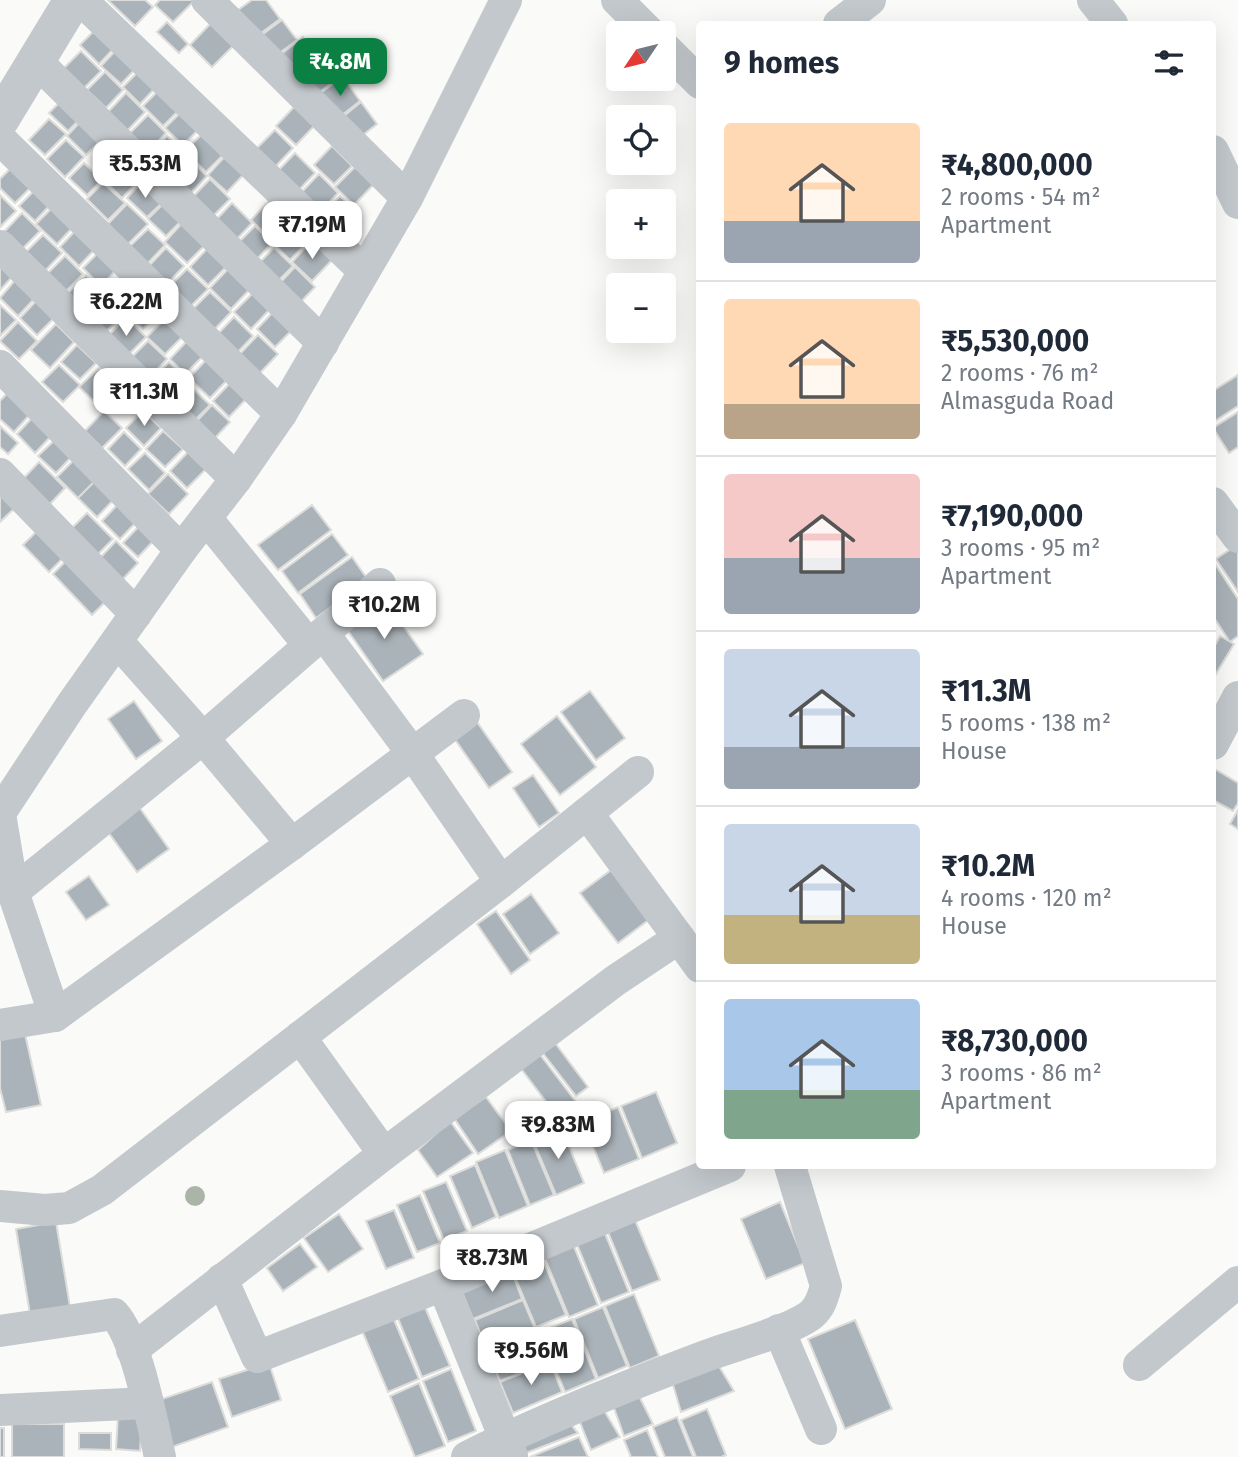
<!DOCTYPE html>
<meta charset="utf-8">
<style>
:root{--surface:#fff;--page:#f6f6f7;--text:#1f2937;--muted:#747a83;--line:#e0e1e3;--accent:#0b8043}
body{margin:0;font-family:"Fira Sans",sans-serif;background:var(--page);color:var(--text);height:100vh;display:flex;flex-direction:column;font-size:26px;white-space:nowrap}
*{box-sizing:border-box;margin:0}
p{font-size:23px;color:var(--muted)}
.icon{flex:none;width:38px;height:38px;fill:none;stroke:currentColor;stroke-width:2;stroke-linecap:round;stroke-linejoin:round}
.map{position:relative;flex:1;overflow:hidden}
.sheet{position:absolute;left:696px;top:21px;width:520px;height:1148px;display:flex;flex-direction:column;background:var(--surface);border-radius:7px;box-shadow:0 7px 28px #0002}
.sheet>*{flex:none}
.needle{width:46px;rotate:235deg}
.buttons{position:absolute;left:606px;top:21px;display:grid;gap:14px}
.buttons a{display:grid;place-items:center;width:70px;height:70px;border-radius:7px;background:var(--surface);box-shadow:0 7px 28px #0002;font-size:35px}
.price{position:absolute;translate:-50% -60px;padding:0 16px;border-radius:14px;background:#fff;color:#222;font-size:23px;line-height:46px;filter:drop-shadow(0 2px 4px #0008)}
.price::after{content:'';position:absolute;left:50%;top:42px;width:21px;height:16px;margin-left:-10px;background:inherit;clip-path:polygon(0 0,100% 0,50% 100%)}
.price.active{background:var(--accent);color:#fff}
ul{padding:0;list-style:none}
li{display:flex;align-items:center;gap:21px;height:175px;padding:0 28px}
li+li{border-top:2px solid var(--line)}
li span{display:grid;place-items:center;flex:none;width:196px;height:140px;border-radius:7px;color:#555}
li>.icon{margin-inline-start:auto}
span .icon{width:84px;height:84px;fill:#fffc;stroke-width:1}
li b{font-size:30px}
h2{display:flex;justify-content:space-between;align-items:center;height:84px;padding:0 28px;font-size:30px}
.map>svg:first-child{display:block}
</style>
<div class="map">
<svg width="1238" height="1457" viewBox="0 0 1238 1457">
<rect width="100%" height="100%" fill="#fafaf8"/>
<g fill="#aab3b9" stroke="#dcdcda" stroke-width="2">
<polygon points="108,0 145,0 153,7 135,26"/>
<polygon points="160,0 191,0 193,2 173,22 155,5"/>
<polygon points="252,0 266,0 280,19 257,36 238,10"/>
<polygon points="214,20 236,43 212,67 190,45"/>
<polygon points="282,20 297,40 274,57 259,37"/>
<polygon points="167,22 188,44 179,53 157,32"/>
<polygon points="98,27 117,45 99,64 80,45"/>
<polygon points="303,37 318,57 295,74 280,55"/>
<polygon points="120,46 139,65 121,84 101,66"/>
<polygon points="81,51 101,71 82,90 62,70"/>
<polygon points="320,57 337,79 316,95 299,74"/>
<polygon points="141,69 158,85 140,104 123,87"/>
<polygon points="105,72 123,90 106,108 87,90"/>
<polygon points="343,77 360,101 337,119 319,94"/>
<polygon points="159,90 179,110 163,126 143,106"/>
<polygon points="126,93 145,112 126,132 107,113"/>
<polygon points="65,97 83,116 68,131 49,113"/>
<polygon points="361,102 377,124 355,141 339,120"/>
<polygon points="295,106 315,125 296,145 276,126"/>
<polygon points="183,110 200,128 183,145 165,128"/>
<polygon points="148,115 166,133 148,152 129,134"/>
<polygon points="49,119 66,134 45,155 29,140"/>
<polygon points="82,120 102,139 86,155 67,136"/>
<polygon points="275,130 293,148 272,170 253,152"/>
<polygon points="203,133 224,154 206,172 185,151"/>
<polygon points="167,136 187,155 169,175 149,155"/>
<polygon points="66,140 84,157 65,177 47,159"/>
<polygon points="332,146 352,166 334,184 314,165"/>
<polygon points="295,153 315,173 295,194 275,174"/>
<polygon points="227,154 246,172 227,192 208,175"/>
<polygon points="188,158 207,176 188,196 169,178"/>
<polygon points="120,159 140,179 122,198 101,177"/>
<polygon points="84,163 102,180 87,195 69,178"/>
<polygon points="12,167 32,186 15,203 0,188 0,179"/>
<polygon points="355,167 373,185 354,205 335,187"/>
<polygon points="319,174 338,193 318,214 299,195"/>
<polygon points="210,179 230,199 212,217 192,198"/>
<polygon points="142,182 163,202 147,217 127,198"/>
<polygon points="103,183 125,203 108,220 87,199"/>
<polygon points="35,190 50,205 35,221 19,206"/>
<polygon points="0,195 16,211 0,227"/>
<polygon points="340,196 360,215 341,235 321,216"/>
<polygon points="269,201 287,218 269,237 251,220"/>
<polygon points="164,203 182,220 166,236 148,219"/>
<polygon points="232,203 252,223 235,241 215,221"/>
<polygon points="127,204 148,224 126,246 106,226"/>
<polygon points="53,207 73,227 57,244 36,224"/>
<polygon points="22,213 40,231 21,250 3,233"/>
<polygon points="291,220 310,239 290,260 271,241"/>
<polygon points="183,222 206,244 187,263 165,242"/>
<polygon points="255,226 272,243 254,262 236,245"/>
<polygon points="77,229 96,248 79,266 60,247"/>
<polygon points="148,229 165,245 146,265 128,248"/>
<polygon points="43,235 62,253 42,274 23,255"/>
<polygon points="312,241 332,260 312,281 292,262"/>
<polygon points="166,248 184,266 165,286 147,268"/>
<polygon points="274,248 293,266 275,284 256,266"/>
<polygon points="102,249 119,267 101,286 83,268"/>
<polygon points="207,249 226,267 208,285 190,267"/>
<polygon points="65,256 83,274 64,293 46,275"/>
<polygon points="0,263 13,276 0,290"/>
<polygon points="295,267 315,287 297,306 277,286"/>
<polygon points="229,268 250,289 231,309 210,288"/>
<polygon points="187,269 208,289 188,309 167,289"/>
<polygon points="86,275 104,292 83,314 65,296"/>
<polygon points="122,275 137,289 119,307 105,293"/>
<polygon points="16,279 35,298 18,316 0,298"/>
<polygon points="140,292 161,312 143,329 123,309"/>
<polygon points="210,292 231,312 211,333 190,312"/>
<polygon points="254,292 271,308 251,329 234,312"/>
<polygon points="38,299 56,316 37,335 20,318"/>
<polygon points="105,299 122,315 104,334 87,317"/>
<polygon points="0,305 16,320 0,336"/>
<polygon points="277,308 296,326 275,347 257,329"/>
<polygon points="234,317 253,336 234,356 215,337"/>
<polygon points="126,318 146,337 125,358 105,339"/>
<polygon points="165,319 183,336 165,354 147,337"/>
<polygon points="18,322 37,341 19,359 0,341"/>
<polygon points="56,324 74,342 50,368 31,350"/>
<polygon points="258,335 278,354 257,376 237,357"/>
<polygon points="188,340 204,355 185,374 170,359"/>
<polygon points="148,341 167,359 148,379 129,360"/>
<polygon points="77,345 96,363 80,379 61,362"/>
<polygon points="208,358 229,378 210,398 189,378"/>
<polygon points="169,362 188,381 168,402 149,383"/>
<polygon points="59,365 80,385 63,402 42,382"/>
<polygon points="99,368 120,389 101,408 79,387"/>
<polygon points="1238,375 1238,406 1213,422 1213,391"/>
<polygon points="233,380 249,396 229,417 213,401"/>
<polygon points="189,385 210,405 193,422 173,402"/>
<polygon points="11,389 33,411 14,432 0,419 0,401"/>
<polygon points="212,405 230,422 211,442 193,425"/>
<polygon points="104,411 122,428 102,448 85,431"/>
<polygon points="143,411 161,428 144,446 126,428"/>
<polygon points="1238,412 1238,447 1229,453 1213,428"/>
<polygon points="35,415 54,433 35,453 17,434"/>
<polygon points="0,426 18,443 8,454 0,447"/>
<polygon points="163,431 183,449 165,467 146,449"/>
<polygon points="124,432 141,449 125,466 108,449"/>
<polygon points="59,436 76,452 56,473 38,456"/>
<polygon points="188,452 206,469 187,488 170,471"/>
<polygon points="145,453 165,473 149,490 128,469"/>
<polygon points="78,456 99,477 78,498 57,477"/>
<polygon points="39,462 65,488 49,505 23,479"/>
<polygon points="168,474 188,494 169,514 148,494"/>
<polygon points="99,477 118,495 97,517 78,498"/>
<polygon points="0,487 18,505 0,522"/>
<polygon points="122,500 140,518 120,539 102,521"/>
<polygon points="312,505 331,530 278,570 258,545"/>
<polygon points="87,513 113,539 97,555 70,530"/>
<polygon points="144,521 159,535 138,557 123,543"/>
<polygon points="39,529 65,556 49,572 23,545"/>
<polygon points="332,534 348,555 298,593 282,571"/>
<polygon points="116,541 138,563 122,580 100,558"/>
<polygon points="1238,544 1238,592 1216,559"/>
<polygon points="71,556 110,597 92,615 53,574"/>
<polygon points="352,557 368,580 316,618 300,594"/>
<polygon points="1213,561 1238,599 1238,636 1230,642 1213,616"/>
<polygon points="385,600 423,654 383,681 346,628"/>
<polygon points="1220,636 1234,644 1214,677 1213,649"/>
<polygon points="590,691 625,738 596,760 561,712"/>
<polygon points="134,701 162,741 136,759 108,719"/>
<polygon points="557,716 596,767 560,795 521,744"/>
<polygon points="477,722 512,772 489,788 454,738"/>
<polygon points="1213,768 1238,783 1238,803 1233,811 1213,800"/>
<polygon points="533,775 559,813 539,827 513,788"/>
<polygon points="134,800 169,849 137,872 101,822"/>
<polygon points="1238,810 1238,829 1230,824"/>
<polygon points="618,865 655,915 618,943 580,893"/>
<polygon points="89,876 109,905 86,920 66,892"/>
<polygon points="531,894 559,933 530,954 503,914"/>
<polygon points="496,911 530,960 511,974 477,924"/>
<polygon points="25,1034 41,1105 6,1112 0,1088 0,1040"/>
<polygon points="552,1039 588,1087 576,1096 539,1048"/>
<polygon points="532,1044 576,1102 557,1116 513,1058"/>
<polygon points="656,1092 677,1143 642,1158 621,1106"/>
<polygon points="486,1097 511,1131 478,1154 454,1118"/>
<polygon points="618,1107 639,1159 604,1173 583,1122"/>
<polygon points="450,1121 473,1153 437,1177 418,1150"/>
<polygon points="561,1127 584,1183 556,1195 532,1138"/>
<polygon points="531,1140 554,1195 530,1205 508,1150"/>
<polygon points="505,1150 528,1206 499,1218 476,1162"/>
<polygon points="475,1165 496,1217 472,1228 450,1176"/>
<polygon points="446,1182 467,1231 444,1240 423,1191"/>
<polygon points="420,1195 440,1243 417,1252 397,1205"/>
<polygon points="780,1202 805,1263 766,1279 741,1219"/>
<polygon points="394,1210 414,1258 386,1269 366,1221"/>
<polygon points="339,1214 363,1249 328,1272 304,1238"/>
<polygon points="635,1220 660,1280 632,1291 608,1232"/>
<polygon points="56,1222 70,1307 30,1314 16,1229"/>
<polygon points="604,1231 629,1292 601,1303 576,1242"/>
<polygon points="300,1244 317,1267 283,1291 267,1268"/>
<polygon points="573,1244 598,1305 569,1317 544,1256"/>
<polygon points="542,1258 566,1315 536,1327 512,1270"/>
<polygon points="511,1270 522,1299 473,1319 461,1290"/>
<polygon points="634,1294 659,1356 630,1368 605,1306"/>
<polygon points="523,1300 536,1331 487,1351 475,1320"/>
<polygon points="424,1305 450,1366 422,1377 397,1316"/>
<polygon points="603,1307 627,1366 598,1378 574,1319"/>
<polygon points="392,1315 419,1379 388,1392 361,1328"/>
<polygon points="572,1319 596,1379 565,1392 540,1332"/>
<polygon points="855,1320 892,1409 845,1429 808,1339"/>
<polygon points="537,1332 549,1361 500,1381 489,1352"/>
<polygon points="550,1362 562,1392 513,1413 500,1382"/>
<polygon points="269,1363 281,1400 232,1417 219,1379"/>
<polygon points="717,1363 734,1391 681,1412 671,1378"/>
<polygon points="451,1369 476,1431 448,1442 423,1381"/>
<polygon points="212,1382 228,1427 169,1448 153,1402"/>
<polygon points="419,1383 445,1446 415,1457 390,1396"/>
<polygon points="638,1394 653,1424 624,1436 613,1405"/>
<polygon points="602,1407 620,1437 591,1450 578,1417"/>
<polygon points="707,1409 726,1455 721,1457 696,1457 681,1420"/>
<polygon points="118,1416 142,1418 140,1451 116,1449"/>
<polygon points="677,1417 693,1457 665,1457 653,1427"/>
<polygon points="568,1421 578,1433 526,1453 521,1439"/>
<rect x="12" y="1424" width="52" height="33"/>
<rect x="0" y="1428" width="4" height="29"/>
<polygon points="647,1430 658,1457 631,1457 624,1440"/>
<polygon points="79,1433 111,1433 111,1450 79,1449"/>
<polygon points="579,1437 588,1457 530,1457"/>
</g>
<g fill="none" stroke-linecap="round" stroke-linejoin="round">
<g stroke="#c3c8cc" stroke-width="32">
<polyline points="81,0 364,271"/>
<polyline points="207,0 407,198"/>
<polyline points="617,0 650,33"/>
<polyline points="1093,0 1112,24"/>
<polyline points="839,24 870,0"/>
<polyline points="663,46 700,83"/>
<polyline points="36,61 323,343"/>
<polyline points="0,139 281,414"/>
<polyline points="1213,151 1238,203"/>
<polyline points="0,246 236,479"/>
<polyline points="0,366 181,550"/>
<polyline points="0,474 136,614"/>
<polyline points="1213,503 1238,537"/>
<polyline points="206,518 309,645"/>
<polyline points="323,633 413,754 501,882"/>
<polyline points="117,641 203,738 292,844"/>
<polyline points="1213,744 1238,697"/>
<polyline points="0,813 72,704 181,550 236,479 281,414 407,198 506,0"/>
<polyline points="587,813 679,938"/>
<polyline points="0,814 13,892 55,1016"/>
<polyline points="13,892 203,738 380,584"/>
<polyline points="0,1025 55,1016 292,844 464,715"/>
<polyline points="300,1037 384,1154"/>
<polyline points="0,1206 45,1210 69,1208 102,1190 501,882 638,772"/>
<polyline points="222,1279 257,1357 443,1285 730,1166"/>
<polyline points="443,1285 512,1456"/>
<polyline points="779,1330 821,1429"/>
<path d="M0 1331 114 1314C137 1339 152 1422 160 1457"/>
<polyline points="132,1350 384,1154 616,980 679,938 700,967"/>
<polyline points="1139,1365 1238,1282"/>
<polyline points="0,1410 148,1403"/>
<path d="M467 1457C543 1419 624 1387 703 1357 729 1347 793 1330 812 1314 821 1306 823 1296 826 1286L790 1166"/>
</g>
<polyline stroke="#c3c8cc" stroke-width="38" points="0,120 73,0"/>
</g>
<circle fill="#aab4a7" cx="195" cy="1196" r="10"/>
</svg>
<div class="buttons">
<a><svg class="needle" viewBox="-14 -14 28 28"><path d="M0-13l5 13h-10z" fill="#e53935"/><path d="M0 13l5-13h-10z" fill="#747a83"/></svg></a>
<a><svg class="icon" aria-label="locate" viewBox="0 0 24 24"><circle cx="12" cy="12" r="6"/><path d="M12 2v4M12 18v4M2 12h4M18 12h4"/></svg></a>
<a>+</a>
<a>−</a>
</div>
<b class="price active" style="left:340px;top:98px">₹4.8M</b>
<b class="price" style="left:145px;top:200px">₹5.53M</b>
<b class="price" style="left:312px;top:261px">₹7.19M</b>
<b class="price" style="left:126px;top:338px">₹6.22M</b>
<b class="price" style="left:144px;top:428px">₹11.3M</b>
<b class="price" style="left:384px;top:641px">₹10.2M</b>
<b class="price" style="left:558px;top:1161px">₹9.83M</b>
<b class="price" style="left:492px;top:1294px">₹8.73M</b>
<b class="price" style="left:531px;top:1387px">₹9.56M</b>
<section class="sheet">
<h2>9 homes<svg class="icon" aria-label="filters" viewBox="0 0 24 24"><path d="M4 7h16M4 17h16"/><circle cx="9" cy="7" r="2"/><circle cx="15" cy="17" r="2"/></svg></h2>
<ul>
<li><span style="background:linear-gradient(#ffd9b3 70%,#9aa5b1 0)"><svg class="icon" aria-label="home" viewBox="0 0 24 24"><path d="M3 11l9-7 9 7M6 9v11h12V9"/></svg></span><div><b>₹4,800,000</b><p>2 rooms · 54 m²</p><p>Apartment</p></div></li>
<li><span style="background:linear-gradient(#ffd9b3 75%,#b9a48a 0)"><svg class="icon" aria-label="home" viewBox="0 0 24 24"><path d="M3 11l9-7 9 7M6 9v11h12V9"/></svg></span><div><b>₹5,530,000</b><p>2 rooms · 76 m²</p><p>Almasguda Road</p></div></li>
<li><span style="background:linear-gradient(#f6c9c9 60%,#9aa5b1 0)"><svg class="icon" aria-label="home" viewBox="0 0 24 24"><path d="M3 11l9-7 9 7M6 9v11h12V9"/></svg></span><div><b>₹7,190,000</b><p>3 rooms · 95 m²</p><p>Apartment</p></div></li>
<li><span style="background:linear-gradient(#c9d6e8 70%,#9aa5b1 0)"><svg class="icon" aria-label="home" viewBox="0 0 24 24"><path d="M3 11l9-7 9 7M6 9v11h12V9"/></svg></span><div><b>₹11.3M</b><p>5 rooms · 138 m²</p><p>House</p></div></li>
<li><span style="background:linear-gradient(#c9d6e8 65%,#c2b280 0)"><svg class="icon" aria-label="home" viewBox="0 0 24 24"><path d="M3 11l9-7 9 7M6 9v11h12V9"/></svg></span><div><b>₹10.2M</b><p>4 rooms · 120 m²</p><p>House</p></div></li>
<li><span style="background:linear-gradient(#a9c7e8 65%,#7fa58c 0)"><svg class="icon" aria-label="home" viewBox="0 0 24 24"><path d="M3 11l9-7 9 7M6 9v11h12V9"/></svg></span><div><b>₹8,730,000</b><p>3 rooms · 86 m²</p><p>Apartment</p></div></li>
</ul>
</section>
</div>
